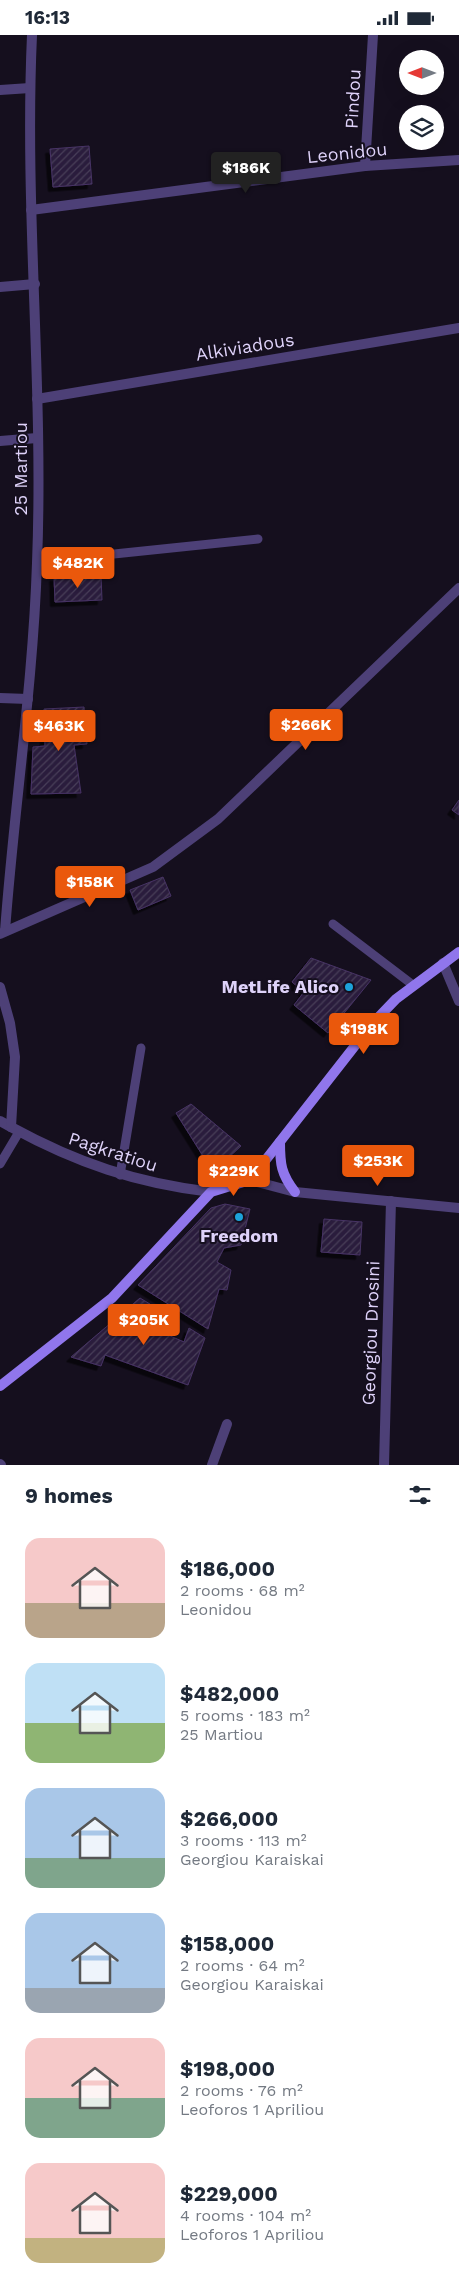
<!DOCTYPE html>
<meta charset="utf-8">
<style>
:root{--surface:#fff;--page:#f6f6f7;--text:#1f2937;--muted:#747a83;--accent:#ea580c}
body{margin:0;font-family:"Work Sans",sans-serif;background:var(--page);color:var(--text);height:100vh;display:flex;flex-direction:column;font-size:19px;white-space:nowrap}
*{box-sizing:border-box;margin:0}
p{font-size:16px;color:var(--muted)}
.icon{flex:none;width:28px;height:28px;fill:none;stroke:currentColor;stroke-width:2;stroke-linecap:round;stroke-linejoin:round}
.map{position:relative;height:1430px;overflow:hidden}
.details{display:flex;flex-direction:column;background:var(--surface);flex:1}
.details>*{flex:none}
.needle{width:32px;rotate:270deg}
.controls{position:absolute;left:399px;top:15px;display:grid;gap:10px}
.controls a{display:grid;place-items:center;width:45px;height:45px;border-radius:50%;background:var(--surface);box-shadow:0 5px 20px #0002;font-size:25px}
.price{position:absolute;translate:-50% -42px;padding:0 11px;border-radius:5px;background:var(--accent);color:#fff;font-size:16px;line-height:32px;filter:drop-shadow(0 1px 2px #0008)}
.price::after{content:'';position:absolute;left:50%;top:30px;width:15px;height:11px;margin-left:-8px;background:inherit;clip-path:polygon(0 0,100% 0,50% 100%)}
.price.current{background:#222;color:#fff}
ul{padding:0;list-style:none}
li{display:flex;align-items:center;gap:15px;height:125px;padding:0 25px}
li span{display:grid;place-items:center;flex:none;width:140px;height:100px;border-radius:15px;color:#555}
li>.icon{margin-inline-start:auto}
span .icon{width:60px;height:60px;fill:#fffc;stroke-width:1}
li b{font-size:21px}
h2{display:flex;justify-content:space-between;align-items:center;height:60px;padding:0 25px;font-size:21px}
.status{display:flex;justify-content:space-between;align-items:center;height:35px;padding:0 25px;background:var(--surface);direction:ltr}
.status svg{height:14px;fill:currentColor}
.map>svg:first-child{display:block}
</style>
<div class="status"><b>16:13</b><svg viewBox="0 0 49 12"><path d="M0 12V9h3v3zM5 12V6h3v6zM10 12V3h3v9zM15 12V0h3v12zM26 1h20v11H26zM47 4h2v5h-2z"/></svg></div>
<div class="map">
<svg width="459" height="1430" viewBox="0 0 459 1430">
<defs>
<pattern id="building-hatch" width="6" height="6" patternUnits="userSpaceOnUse" patternTransform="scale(1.25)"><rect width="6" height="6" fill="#2a1e3c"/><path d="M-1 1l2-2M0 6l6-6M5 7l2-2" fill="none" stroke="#483e59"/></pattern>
<filter id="shadow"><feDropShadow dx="-4.5" dy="4.5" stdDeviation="0" flood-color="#0009"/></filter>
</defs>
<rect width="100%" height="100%" fill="#150f1e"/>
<g fill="url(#building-hatch)" stroke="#473365" filter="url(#shadow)">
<polygon points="89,111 92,149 53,152 50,114"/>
<polygon points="101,540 102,565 55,567 54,542"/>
<polygon points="84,672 87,709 74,710 81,758 31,759 33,712 45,711 44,674"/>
<polygon points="459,765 459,780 452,775"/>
<polygon points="163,842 171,861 138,875 130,855"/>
<polygon points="311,923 371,945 328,998 294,970 304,957 292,947"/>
<polygon points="191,1069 241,1111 213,1137 176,1078"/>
<polygon points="225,1169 250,1174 241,1210 224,1213 217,1227 231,1235 227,1255 219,1254 208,1294 138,1250 211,1173"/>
<polygon points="324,1184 362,1187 360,1220 321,1217"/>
<polygon points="140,1263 150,1269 143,1289 184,1307 189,1293 205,1303 188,1350 105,1320 101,1331 71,1322"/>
</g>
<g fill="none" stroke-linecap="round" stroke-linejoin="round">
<g stroke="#4d4077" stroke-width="9">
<polyline points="37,527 258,504"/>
<polyline points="333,889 413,950"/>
<polyline points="0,1129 19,1097"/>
<polyline points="120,1140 141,1013"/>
</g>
<g stroke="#4d4077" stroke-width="10">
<polyline points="0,55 30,53"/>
<polyline points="365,131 373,0"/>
<polyline points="0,252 35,249"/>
<polyline points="37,364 459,293"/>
<polyline points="0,406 37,403"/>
<polyline points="0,663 28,664"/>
<polyline points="443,928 459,966"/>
<polyline points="0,1086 11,1092"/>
<polyline points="0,1429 1,1430"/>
<polyline points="212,1430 227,1389"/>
<polyline points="384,1430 391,1166"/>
</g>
<g stroke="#4d4077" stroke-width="10">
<polyline points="31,175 365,131 459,125"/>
<path d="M5 896C14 773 33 651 37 528 44 352 24 176 32 0"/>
<polyline points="0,899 153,832 218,784 459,553"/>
<path d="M0 952 10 988 15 1022 11 1092C77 1128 136 1148 211 1157"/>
<polyline points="250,1145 295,1157 459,1173"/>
</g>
<g stroke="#9076ec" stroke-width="10">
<path d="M280 1107C280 1129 281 1139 295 1157"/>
<polyline points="0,1351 112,1263 211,1157 250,1145 372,989 396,964 459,917"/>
</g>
</g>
<g fill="#1da2da" stroke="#150f1e" stroke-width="2">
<circle cx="349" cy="952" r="5"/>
<circle cx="239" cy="1182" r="5"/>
</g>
<g text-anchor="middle" stroke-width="4" stroke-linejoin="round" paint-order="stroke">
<g font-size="18" fill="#ded2f9" stroke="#150f1e">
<text transform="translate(353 64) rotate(-87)" y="6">Pindou</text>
<text transform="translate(347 118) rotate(-6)" y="6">Leonidou</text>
<text transform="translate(245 312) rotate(-9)" y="6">Alkiviadous</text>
<text transform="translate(21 434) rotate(-90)" y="6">25 Martiou</text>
<text transform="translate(113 1117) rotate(18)" y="6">Pagkratiou</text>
<text transform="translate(371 1298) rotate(-88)" y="6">Georgiou Drosini</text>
</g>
<g font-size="18" font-weight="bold" fill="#ded2f9" stroke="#150f1e" text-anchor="end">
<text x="339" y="958">MetLife Alico</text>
<text x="239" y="1207" text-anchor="middle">Freedom</text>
</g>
</g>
</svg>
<div class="controls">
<a><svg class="needle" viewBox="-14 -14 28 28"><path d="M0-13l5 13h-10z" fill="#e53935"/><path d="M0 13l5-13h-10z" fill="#747a83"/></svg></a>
<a><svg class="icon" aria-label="layers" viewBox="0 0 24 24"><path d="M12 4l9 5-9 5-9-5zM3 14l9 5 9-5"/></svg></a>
</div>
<b class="price current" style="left:246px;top:159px">$186K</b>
<b class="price" style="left:78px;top:554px">$482K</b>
<b class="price" style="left:306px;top:716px">$266K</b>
<b class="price" style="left:59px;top:717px">$463K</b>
<b class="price" style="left:90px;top:873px">$158K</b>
<b class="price" style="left:364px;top:1020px">$198K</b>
<b class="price" style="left:378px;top:1152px">$253K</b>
<b class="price" style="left:234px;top:1162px">$229K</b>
<b class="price" style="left:144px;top:1311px">$205K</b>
</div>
<section class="details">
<h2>9 homes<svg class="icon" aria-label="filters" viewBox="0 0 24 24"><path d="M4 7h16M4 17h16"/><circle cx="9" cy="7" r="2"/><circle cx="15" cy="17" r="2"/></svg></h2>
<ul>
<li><span style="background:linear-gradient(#f6c9c9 65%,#b9a48a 0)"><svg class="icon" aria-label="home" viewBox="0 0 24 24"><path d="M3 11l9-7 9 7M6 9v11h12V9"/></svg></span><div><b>$186,000</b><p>2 rooms · 68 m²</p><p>Leonidou</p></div></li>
<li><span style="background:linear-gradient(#bfe0f5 60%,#8fb573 0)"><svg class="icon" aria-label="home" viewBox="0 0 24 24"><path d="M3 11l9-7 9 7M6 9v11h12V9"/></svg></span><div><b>$482,000</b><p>5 rooms · 183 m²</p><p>25 Martiou</p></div></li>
<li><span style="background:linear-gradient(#a9c7e8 70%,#7fa58c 0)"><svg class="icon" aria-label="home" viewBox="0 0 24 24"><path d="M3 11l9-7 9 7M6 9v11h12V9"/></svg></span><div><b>$266,000</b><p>3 rooms · 113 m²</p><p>Georgiou Karaiskai</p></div></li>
<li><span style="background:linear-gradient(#a9c7e8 75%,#9aa5b1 0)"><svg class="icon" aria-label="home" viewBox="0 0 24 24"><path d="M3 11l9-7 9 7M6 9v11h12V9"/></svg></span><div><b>$158,000</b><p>2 rooms · 64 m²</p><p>Georgiou Karaiskai</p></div></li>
<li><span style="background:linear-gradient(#f6c9c9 60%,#7fa58c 0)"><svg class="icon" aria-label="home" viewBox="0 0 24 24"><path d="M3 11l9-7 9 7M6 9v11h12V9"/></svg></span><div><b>$198,000</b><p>2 rooms · 76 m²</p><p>Leoforos 1 Apriliou</p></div></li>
<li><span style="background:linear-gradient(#f6c9c9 75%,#c2b280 0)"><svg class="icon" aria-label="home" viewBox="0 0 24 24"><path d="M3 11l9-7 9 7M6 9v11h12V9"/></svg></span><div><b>$229,000</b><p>4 rooms · 104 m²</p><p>Leoforos 1 Apriliou</p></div></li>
</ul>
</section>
